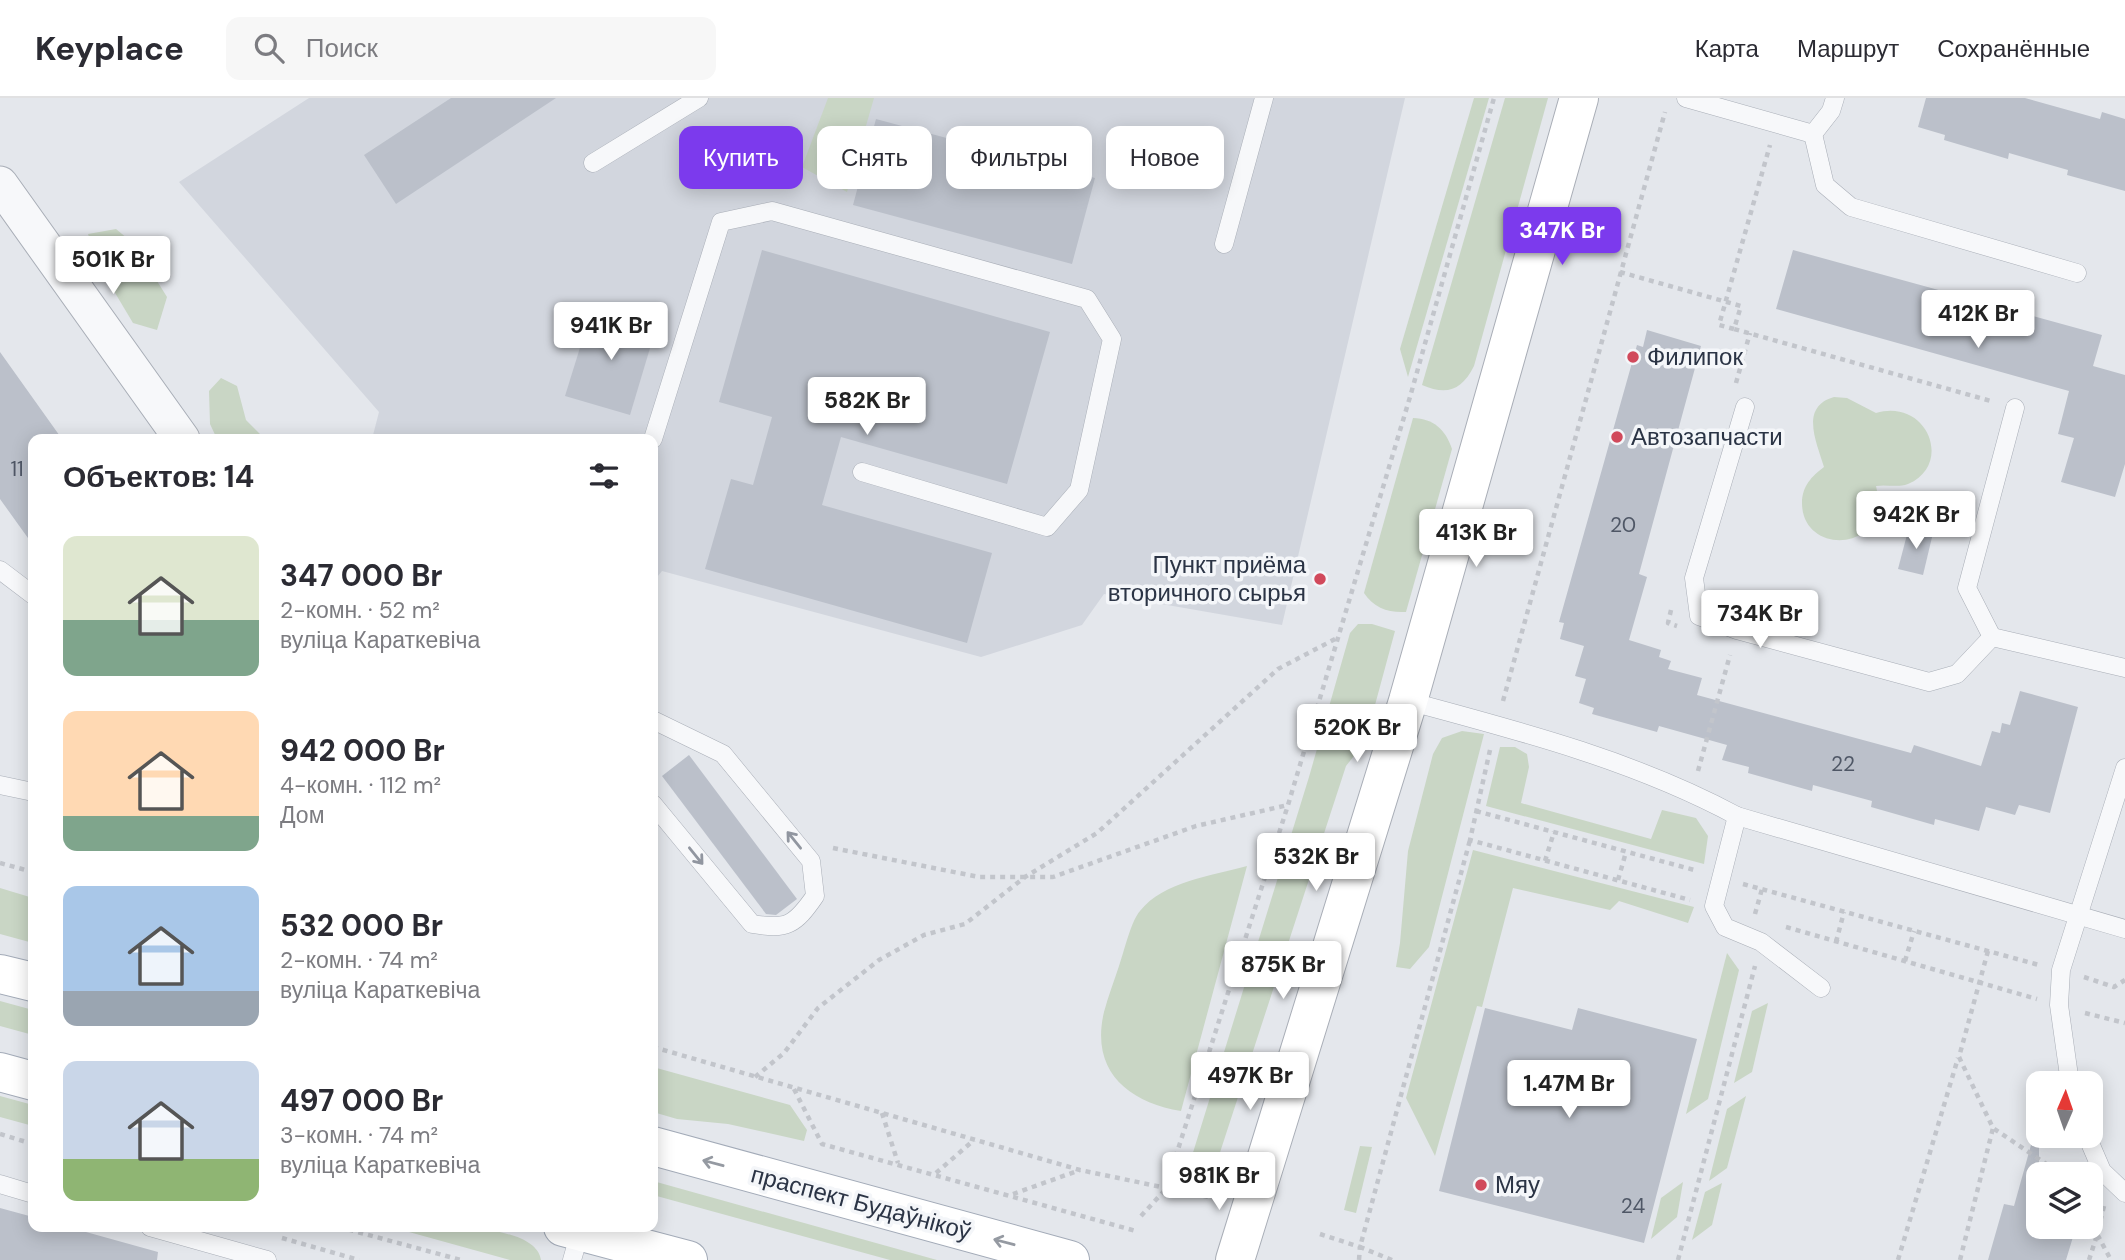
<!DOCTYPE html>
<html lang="ru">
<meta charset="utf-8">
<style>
:root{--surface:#fff;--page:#f7f7f7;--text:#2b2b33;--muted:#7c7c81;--line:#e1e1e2;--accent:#7c3aed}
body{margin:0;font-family:"DM Sans",sans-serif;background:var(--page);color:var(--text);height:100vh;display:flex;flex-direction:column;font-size:26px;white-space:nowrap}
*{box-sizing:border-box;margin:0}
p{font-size:23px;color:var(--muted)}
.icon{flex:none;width:38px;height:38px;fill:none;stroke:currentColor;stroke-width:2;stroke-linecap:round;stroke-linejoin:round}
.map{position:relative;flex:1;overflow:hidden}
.sheet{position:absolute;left:28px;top:336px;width:630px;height:798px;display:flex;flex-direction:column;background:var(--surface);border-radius:14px;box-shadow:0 4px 18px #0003}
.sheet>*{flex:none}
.banner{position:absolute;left:679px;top:28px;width:665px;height:63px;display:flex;gap:14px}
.needle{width:46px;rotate:2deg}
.fabs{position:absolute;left:2026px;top:973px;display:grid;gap:14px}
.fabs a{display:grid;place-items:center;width:77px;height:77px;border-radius:14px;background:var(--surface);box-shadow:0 4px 18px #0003;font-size:35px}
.price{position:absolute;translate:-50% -60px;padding:0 16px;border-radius:7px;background:#fff;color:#222;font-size:23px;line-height:46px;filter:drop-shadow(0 2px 4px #0008)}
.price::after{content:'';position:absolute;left:50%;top:42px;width:21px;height:16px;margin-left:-10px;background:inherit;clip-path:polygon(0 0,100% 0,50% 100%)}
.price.current{background:var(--accent);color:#fff}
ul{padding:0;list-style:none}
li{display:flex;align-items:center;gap:21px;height:175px;padding:0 35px}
li span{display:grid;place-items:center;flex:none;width:196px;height:140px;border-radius:14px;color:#555}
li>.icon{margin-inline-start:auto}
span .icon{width:84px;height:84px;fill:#fffc;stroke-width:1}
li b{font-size:30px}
h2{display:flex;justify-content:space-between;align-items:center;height:84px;padding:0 35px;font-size:30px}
.pill{padding:0 24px;border-radius:14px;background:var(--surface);box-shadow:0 4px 18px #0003;font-size:24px;line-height:63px}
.pill.current{background:var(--accent);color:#fff}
header{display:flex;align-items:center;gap:42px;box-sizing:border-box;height:98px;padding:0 35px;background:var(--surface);border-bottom:2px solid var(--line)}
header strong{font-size:33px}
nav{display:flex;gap:38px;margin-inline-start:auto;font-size:24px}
.search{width:490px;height:63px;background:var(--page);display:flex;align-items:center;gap:18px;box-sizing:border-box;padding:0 24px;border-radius:14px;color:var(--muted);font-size:26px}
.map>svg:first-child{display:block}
</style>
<header>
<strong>Keyplace</strong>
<div class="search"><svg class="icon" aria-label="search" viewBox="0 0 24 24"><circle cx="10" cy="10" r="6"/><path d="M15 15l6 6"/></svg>Поиск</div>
<nav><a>Карта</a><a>Маршрут</a><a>Сохранённые</a></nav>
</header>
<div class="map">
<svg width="2125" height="1162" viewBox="0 0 2125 1162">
<rect width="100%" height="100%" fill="#e4e7ec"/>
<polygon fill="#d2d6de" points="309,0 1405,0 1282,527 1104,496 1082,527 981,559 662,473 653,484 653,341 372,341 379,314 179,84"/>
<g fill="#c9d6c5">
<polygon points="828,0 874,0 847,94 802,69"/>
<polygon points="1474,0 1489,0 1408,279 1400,251"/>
<path d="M1505 0H1548L1474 268C1462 292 1447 298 1422 287Z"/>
<polygon points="116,131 134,146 167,199 157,232 133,225 99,168 88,136"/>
<polygon points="221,280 237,288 246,322 265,341 217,341 210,326 209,293"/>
<path d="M1834 299 1847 300 1876 315C1927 300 1954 366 1908 386 1897 390 1887 386 1876 388 1892 455 1802 459 1802 405 1802 388 1812 378 1824 369 1817 345 1799 309 1834 299Z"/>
<path d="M1413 320C1434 321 1445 331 1452 351L1406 514C1388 515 1374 510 1364 495Z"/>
<polygon points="1358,526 1372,526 1395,533 1365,644 1346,668 1211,1082 1187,1074 1309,679 1350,535"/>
<polygon points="1462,633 1484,636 1429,849 1410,871 1396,869 1400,845 1408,753 1433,656 1442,640"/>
<polygon points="1500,649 1515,649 1527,656 1529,669 1521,705 1651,741 1662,712 1696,720 1708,738 1704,766 1486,708"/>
<polygon points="1473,752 1694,809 1688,825 1619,803 1610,812 1513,790 1482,909 1477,908 1435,1058 1406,1000"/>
<path d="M1247 768 1181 1013C1128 1004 1090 973 1104 914 1108 899 1114 883 1119 868 1124 854 1131 823 1140 813 1164 783 1212 778 1247 768Z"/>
<polygon points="0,790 33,800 33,845 0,836"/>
<polygon points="1727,855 1739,872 1708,1001 1686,1016"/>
<polygon points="0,903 33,912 33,937 0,928"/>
<polygon points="1768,905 1752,974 1734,985 1752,913"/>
<polygon points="653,969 790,1007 807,1032 804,1043 728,1026 677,1021 653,1014"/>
<polygon points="0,998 33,1007 33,1028 0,1019"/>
<polygon points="1746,998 1727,1070 1709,1083 1727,1011"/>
<polygon points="1360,1048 1372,1049 1356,1115 1344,1112"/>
<polygon points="653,1083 937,1162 890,1162 653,1097"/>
<polygon points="1683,1084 1677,1119 1651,1141 1661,1100"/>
<polygon points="1722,1085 1712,1127 1692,1142 1705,1094"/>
<path d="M391 1129C422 1129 535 1122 541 1162H510Z"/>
</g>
<g fill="#bbc0ca">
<polygon points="451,0 556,0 396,106 364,57"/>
<polygon points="1926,0 2025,0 2100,21 2102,14 2125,21 2125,93 2067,77 2068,72 2009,55 2008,61 1944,42 1945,37 1918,29"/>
<polygon points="876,21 1095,80 1072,166 853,107"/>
<polygon points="762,152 1050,234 1007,386 841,339 822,407 992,455 967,545 705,471 731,381 753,387 772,319 719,304"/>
<polygon points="1793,152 2102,237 2093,268 2125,277 2125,366 2115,399 2061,384 2074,340 2058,336 2069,293 1776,211"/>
<polygon points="592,211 656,230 630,317 565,298"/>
<polygon points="1647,232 1701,248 1639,476 1647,479 1629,542 1661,552 1659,559 1671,563 1668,571 1702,580 1697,597 1911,655 1914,647 1981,668 1992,633 2000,635 2002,625 2010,627 2020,593 2078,609 2050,715 2019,707 2015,717 1986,709 1979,733 1935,721 1934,727 1871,709 1872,703 1813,687 1812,693 1748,675 1749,669 1722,662 1727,647 1659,628 1657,634 1592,616 1594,610 1579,605 1586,581 1575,578 1584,548 1560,541 1564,525 1559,524 1637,247 1643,249"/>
<polygon points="0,254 62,341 33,341 33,447 0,401"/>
<polygon points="1909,429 1933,435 1923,477 1898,471"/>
<polygon points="689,657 797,801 776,817 766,816 662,678"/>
<polygon points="1485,910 1572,932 1578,910 1697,941 1644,1145 1439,1093"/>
<polygon points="2031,1047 2039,1048 2039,1129 2076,1129 2066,1162 1988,1162 2004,1106 2014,1108"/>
<polygon points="0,1110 33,1119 33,1129 68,1129 158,1154 157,1162 0,1162"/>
</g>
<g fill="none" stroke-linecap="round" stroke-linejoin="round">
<g stroke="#a9aeb7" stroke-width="19">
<g id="lane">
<polyline points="1686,0 1813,36"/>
<polyline points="1813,36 1825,87 1851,109 2077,175"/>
<polyline points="1813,36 1831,13 1835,0"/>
<polyline points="593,65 699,0"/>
<polyline points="1224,146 1264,0"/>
<polyline points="1745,309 1694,480 1699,518 1737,532 1929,584 1957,576 1992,539 2125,570"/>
<polyline points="653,341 721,124 772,113 1087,201 1112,241 1079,392 1047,429 862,374"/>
<polyline points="0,472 33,497"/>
<polyline points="1992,539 1967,490 2015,310"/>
<path d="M1408 603C1520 633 1635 663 1737 718L2125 831"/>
<path d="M653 622 723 656 811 763 815 798C795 827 787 832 752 826L653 706"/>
<polyline points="0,687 33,694"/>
<polyline points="1737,718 1714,808 1725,829 1761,844 1821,890"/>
<polyline points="2070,985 2059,907 2061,872 2125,670"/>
<polyline points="2087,1038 2102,1073 2125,1095"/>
<polyline points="0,1086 33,1096"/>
<polyline points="150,1129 267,1162"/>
<polyline points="572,1162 580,1134"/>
</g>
</g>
<g stroke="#a9aeb7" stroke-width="37">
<polyline id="street" points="0,86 182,341"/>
</g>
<g stroke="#a9aeb7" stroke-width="40">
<polyline id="secondary" points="1235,1162 1408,603 1579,0"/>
</g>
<g stroke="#a3abb8" stroke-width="40">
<g id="primary">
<polyline points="0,876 33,884"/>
<polyline points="0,974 33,983"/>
<polyline points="653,1048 1070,1162"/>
<polyline points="563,1129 688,1162"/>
</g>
</g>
<g stroke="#c2c5cb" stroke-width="4.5" stroke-dasharray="5 5" stroke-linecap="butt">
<polyline points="1620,174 1741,208 1734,231 1991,303"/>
<polyline points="1734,231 1719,227 1770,47"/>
<polyline points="1736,285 1750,235"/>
<polyline points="1671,512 1668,525 1677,528"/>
<polyline points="1503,603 1665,14"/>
<polyline points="1490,652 1470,742 1690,802"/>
<polyline points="1698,673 1730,557"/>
<polyline points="1476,713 1698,773"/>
<polyline points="833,750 979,779 1053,779 1196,728 1288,707"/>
<polyline points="1545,763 1554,734"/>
<polyline points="0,765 33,774"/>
<polyline points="1618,782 1626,754"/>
<polyline points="1743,786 2039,867"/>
<polyline points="1755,816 1762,791"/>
<polyline points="1786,829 2037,901"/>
<polyline points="1836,844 1844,814"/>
<polyline points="1988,853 1959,959 1993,1030 2061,1076"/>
<polyline points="1905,863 1914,833"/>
<polyline points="2084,879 2114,889 2125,882"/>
<polyline points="2085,915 2125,925"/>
<polyline points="653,949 1080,1072 1209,1099"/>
<polyline points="755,979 784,955 818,910 879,862 924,837 965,826 1025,779 1097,735 1278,571 1337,540"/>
<polyline points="794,991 822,1046 1136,1133"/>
<polyline points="882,1015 898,1065"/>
<polyline points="0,1036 33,1046"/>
<polyline points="936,1075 974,1042"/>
<polyline points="1013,1096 1080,1072"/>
<polyline points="2104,1108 2097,1136 2111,1162"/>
<polyline points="1141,1118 1165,1092 1288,707 1410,299 1494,0"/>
<polyline points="339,1129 461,1162"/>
<polyline points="1320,1136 1360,1149 1359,1162"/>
<polyline points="282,1140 359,1162"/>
<polyline points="1392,1162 1360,1149 1470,742"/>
<polyline points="1678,1162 1755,868"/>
<polyline points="1898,1162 1958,960"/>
<polyline points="1960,1162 1993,1030"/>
<polyline points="2089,1162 2097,1137"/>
</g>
<use href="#lane" stroke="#f7f8fa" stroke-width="18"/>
<use href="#street" stroke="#f7f8fa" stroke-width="35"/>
<use href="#secondary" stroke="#fff" stroke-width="38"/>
<use href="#primary" stroke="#fff" stroke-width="38"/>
</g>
<defs><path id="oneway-shaft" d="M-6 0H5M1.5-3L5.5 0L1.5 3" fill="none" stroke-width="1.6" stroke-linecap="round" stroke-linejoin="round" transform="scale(1.75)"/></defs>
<g stroke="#9196a0">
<use href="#oneway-shaft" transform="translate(794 742) rotate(-129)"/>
<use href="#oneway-shaft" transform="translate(696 758) rotate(51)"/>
</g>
<g stroke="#959aa2">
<use href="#oneway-shaft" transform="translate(713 1065) rotate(-165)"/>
<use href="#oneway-shaft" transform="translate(1004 1144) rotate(-165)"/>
</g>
<g fill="#d1495b" stroke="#f4f6f9" stroke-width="2.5">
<circle cx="1633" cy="259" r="7"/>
<circle cx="1617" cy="339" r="7"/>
<circle cx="1320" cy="481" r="7"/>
<circle cx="1481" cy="1087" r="7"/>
</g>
<g text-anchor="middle" stroke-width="7" stroke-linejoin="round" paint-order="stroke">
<g font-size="21" fill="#4f5766">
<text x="17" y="378">11</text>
<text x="1623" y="434">20</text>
<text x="1843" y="673">22</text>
<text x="1633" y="1115">24</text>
</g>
<g font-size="24" fill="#2b3445" stroke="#f4f6f9" text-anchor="start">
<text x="1647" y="267">Филипок</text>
<text x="1631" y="347">Автозапчасти</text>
<text x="1306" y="475" text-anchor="end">Пункт приёма<tspan x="1306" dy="28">вторичного сырья</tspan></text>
<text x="1495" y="1095">Мяу</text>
</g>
<g font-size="24" fill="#2b3445" stroke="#f4f6f9">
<text transform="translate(861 1105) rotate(15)" y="8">праспект Будаўнікоў</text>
</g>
</g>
</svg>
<div class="fabs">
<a><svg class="needle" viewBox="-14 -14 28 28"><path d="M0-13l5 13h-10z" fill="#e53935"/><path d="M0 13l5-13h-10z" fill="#7c7c81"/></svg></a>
<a><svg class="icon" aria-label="layers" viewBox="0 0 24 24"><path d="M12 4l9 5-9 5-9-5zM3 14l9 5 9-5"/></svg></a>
</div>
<b class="price current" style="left:1562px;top:169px">347K Br</b>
<b class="price" style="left:113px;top:198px">501K Br</b>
<b class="price" style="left:1978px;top:252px">412K Br</b>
<b class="price" style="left:611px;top:264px">941K Br</b>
<b class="price" style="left:867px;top:339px">582K Br</b>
<b class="price" style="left:1916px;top:453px">942K Br</b>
<b class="price" style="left:1476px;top:471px">413K Br</b>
<b class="price" style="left:1760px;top:552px">734K Br</b>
<b class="price" style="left:1357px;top:666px">520K Br</b>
<b class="price" style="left:1316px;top:795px">532K Br</b>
<b class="price" style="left:1283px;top:903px">875K Br</b>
<b class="price" style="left:1250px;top:1014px">497K Br</b>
<b class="price" style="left:1569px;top:1022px">1.47M Br</b>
<b class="price" style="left:1219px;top:1114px">981K Br</b>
<div class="banner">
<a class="pill current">Купить</a>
<a class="pill">Снять</a>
<a class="pill">Фильтры</a>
<a class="pill">Новое</a>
</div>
<section class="sheet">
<h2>Объектов: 14<svg class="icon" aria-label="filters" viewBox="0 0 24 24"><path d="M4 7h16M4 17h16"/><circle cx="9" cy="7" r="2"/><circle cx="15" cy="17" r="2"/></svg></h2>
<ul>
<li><span style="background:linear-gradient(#dfe7d0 60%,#7fa58c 0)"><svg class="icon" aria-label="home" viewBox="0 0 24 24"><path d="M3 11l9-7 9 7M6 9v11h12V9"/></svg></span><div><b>347 000 Br</b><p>2-комн. · 52 m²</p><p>вуліца Караткевіча</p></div></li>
<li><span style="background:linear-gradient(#ffd9b3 75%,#7fa58c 0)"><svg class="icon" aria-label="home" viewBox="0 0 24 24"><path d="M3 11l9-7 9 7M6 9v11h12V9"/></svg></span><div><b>942 000 Br</b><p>4-комн. · 112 m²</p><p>Дом</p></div></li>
<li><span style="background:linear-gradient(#a9c7e8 75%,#9aa5b1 0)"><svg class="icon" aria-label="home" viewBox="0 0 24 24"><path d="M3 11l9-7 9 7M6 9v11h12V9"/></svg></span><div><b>532 000 Br</b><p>2-комн. · 74 m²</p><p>вуліца Караткевіча</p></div></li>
<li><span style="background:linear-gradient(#c9d6e8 70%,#8fb573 0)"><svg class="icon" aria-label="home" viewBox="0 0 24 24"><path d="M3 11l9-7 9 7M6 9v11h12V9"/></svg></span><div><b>497 000 Br</b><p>3-комн. · 74 m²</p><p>вуліца Караткевіча</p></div></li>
</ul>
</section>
</div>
